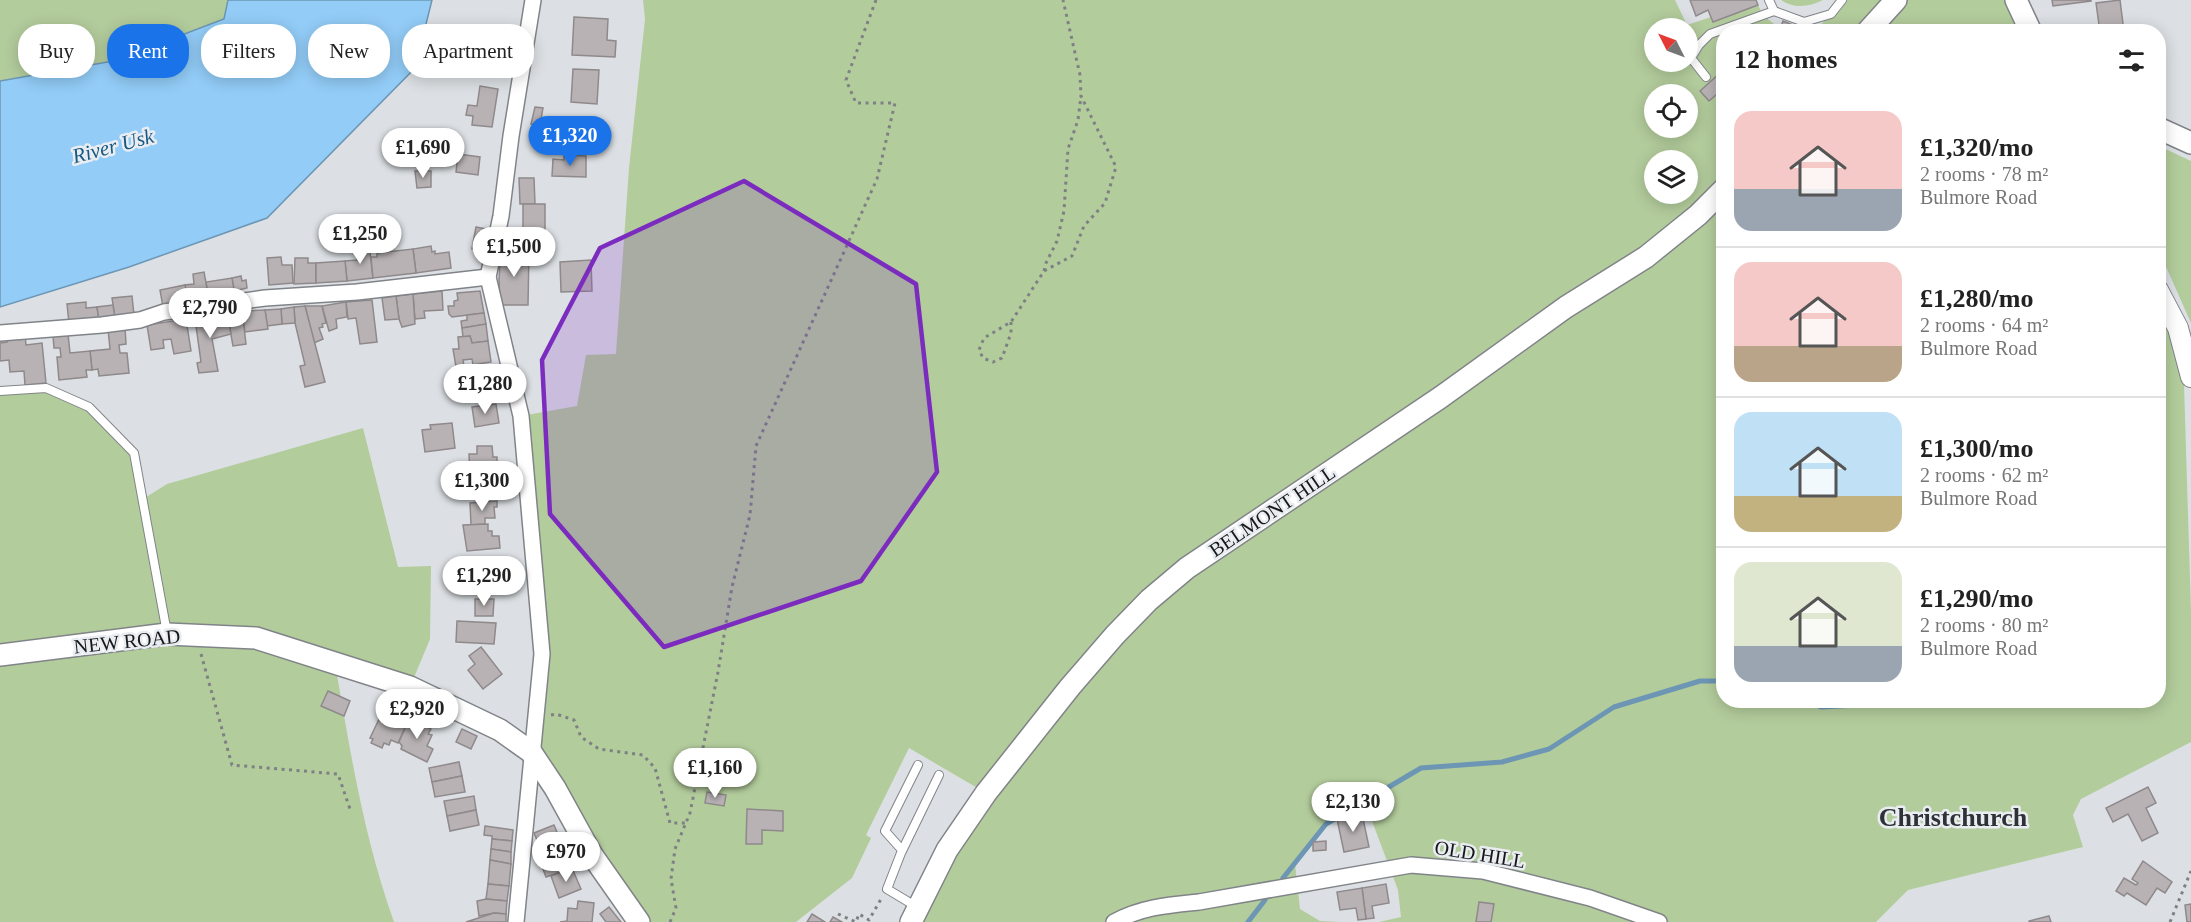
<!DOCTYPE html>
<meta charset="utf-8">
<style>
:root{--surface:#fff;--page:#f6f6f6;--text:#222;--muted:#767676;--line:#e0e0e0;--accent:#1a73e8}
body{margin:0;font-family:Georgia,serif;background:var(--page);color:var(--text);height:100vh;display:flex;flex-direction:column;font-size:22px;white-space:nowrap}
*{box-sizing:border-box;margin:0}
p{font-size:20px;color:var(--muted)}
.icon{flex:none;width:33px;height:33px;fill:none;stroke:currentColor;stroke-width:2;stroke-linecap:round;stroke-linejoin:round}
.map{position:relative;flex:1;overflow:hidden}
.sheet{position:absolute;left:1716px;top:24px;width:450px;height:684px;display:flex;flex-direction:column;background:var(--surface);border-radius:24px;box-shadow:0 3px 15px #0003}
.sheet>*{flex:none}
.guide{position:absolute;left:18px;top:24px;width:570px;height:54px;display:flex;gap:12px}
.needle{width:39px;rotate:312deg}
.fabs{position:absolute;left:1644px;top:18px;display:grid;gap:12px}
.fabs a{display:grid;place-items:center;width:54px;height:54px;border-radius:50%;background:var(--surface);box-shadow:0 3px 15px #0003;font-size:30px}
.price{position:absolute;translate:-50% -51px;padding:0 14px;border-radius:21px;background:#fff;color:#222;font-size:20px;line-height:39px;filter:drop-shadow(0 2px 3px #0008)}
.price::after{content:'';position:absolute;left:50%;top:36px;width:18px;height:14px;margin-left:-9px;background:inherit;clip-path:polygon(0 0,100% 0,50% 100%)}
.price.active{background:var(--accent);color:#fff}
ul{padding:0;list-style:none}
li{display:flex;align-items:center;gap:18px;height:150px;padding:0 18px}
li+li{border-top:2px solid var(--line)}
li span{display:grid;place-items:center;flex:none;width:168px;height:120px;border-radius:18px;color:#555}
li>.icon{margin-inline-start:auto}
span .icon{width:72px;height:72px;fill:#fffc;stroke-width:1}
li b{font-size:26px}
h2{display:flex;justify-content:space-between;align-items:center;height:72px;padding:0 18px;font-size:26px}
.tag{padding:0 21px;border-radius:24px;background:var(--surface);box-shadow:0 3px 15px #0003;font-size:21px;line-height:54px}
.tag.active{background:var(--accent);color:#fff}
.map>svg:first-child{display:block}
</style>
<div class="map">
<svg width="2191" height="922" viewBox="0 0 2191 922">
<rect width="100%" height="100%" fill="#dce0e4"/>
<g fill="#b3cc9c" fill-rule="evenodd">
<polygon points="0,0 228,0 224,19 113,61 0,81"/>
<path d="M643 0H1675L1687 25 1711 17 1714 22 1758 5 1763 15 1780 29 1779 31 1724 32 1723 175 1693 208 1723 201 1724 700H2158L2159 307 2169 329 2184 384 2191 612V742L2081 799 2073 815 2083 847 1908 890 1876 922H1379L1401 917 1398 890 1372 821 1356 806 1326 824 1295 863 1300 909 1320 921 1340 922H911L986 793 909 748 866 835 871 838 852 878 796 922H639L531 752 542 654 521 416 577 406 586 355 616 354 629 168 645 19ZM1654 28H1688V62H1654ZM1654 94H1688V128H1654ZM1654 160H1688V194H1654Z"/>
<path d="M1781 0H1823C1809 7 1794 9 1781 0Z"/>
<polygon points="1842,0 1881,0 1852,31 1815,32"/>
<polygon points="1908,0 2005,0 2021,32 1879,32"/>
<polygon points="2159,146 2191,161 2191,323 2159,251"/>
<path d="M46 388 89 407 134 453 143 499 167 484 363 428 398 567 431 566 430 639 410 687 335 663C350 751 364 838 394 922H0V391Z"/>
</g>
<polygon fill="#92ccf7" stroke="#6c96b4" stroke-width="1.5" points="228,0 432,0 415,68 267,218 129,267 0,307 0,81 113,61 224,19"/>
<g fill="none" stroke-linecap="round" stroke-linejoin="round">
<g stroke="#6c96b4" stroke-width="5">
<polyline points="1805,700 1821,707 1911,702"/>
<polyline points="1283,878 1326,824 1421,768 1502,762 1549,749 1614,707 1700,681 1724,681"/>
<polyline points="1248,922 1265,900"/>
</g>
</g>
<g fill="#b8b2b4" stroke="#8f898b" stroke-width="1.5">
<polygon points="1690,0 1756,0 1758,5 1713,22 1708,10 1696,16"/>
<polygon points="2052,0 2091,0 2091,1 2053,6"/>
<polygon points="2120,0 2124,32 2100,32 2096,3"/>
<polygon points="574,17 608,19 607,40 616,41 615,57 572,55"/>
<polygon points="1783,21 1810,32 1779,32"/>
<polygon points="482,40 505,44 500,75 477,72"/>
<polygon points="573,69 599,70 597,104 571,102"/>
<polygon points="1720,73 1724,76 1724,88 1709,101 1700,91"/>
<polygon points="480,86 498,89 492,127 472,125 473,116 466,115 468,105 477,106"/>
<polygon points="535,107 543,108 540,125 531,124"/>
<polygon points="458,154 480,157 478,175 456,172"/>
<polygon points="564,155 586,156 586,177 552,176 553,159 564,160"/>
<polygon points="415,171 431,171 431,187 417,188"/>
<polygon points="519,178 534,178 535,204 520,204"/>
<rect x="523" y="204" width="22" height="26"/>
<polygon points="476,227 492,230 488,252 472,249"/>
<polygon points="369,244 373,278 347,281 345,261 357,260 355,246"/>
<polygon points="431,246 432,252 435,251 435,254 449,252 451,268 416,273 413,249"/>
<polygon points="413,249 416,273 373,278 371,257 377,257 377,253"/>
<polygon points="501,251 529,251 528,305 500,305 499,279"/>
<polygon points="281,257 282,265 292,265 293,283 269,285 267,258"/>
<polygon points="295,258 308,258 308,263 316,263 316,283 294,284"/>
<polygon points="591,260 592,291 561,292 560,262"/>
<polygon points="345,261 347,281 316,283 316,263"/>
<polygon points="204,272 209,299 188,303 185,285 194,284 193,274"/>
<polygon points="241,276 242,281 246,280 247,288 234,291 232,278"/>
<polygon points="232,278 235,296 209,299 206,282"/>
<polygon points="185,285 188,303 163,307 160,290"/>
<polygon points="442,291 443,310 424,311 425,318 415,319 413,294"/>
<polygon points="480,291 484,313 452,317 449,314 448,306 454,306 454,301 458,300 457,293"/>
<polygon points="413,294 415,324 402,327 399,319 396,296"/>
<polygon points="132,296 134,315 115,318 112,298"/>
<polygon points="396,296 399,319 385,320 382,298"/>
<polygon points="372,300 377,342 360,344 356,318 348,319 346,302"/>
<polygon points="86,302 86,308 97,307 99,320 69,323 67,304"/>
<polygon points="346,302 347,317 336,319 337,328 329,331 322,306"/>
<polygon points="113,305 115,318 99,320 97,307"/>
<polygon points="305,306 322,306 326,323 322,324 323,327 319,328 323,339 314,343"/>
<polygon points="305,306 325,382 305,387 300,366 305,365 295,323 294,307"/>
<polygon points="294,307 295,323 282,324 281,309"/>
<polygon points="281,309 282,324 267,326 265,310"/>
<polygon points="265,310 268,329 245,332 242,311"/>
<polygon points="242,311 246,344 233,346 227,313"/>
<polygon points="227,313 231,334 212,339 218,371 199,373 197,363 201,362 195,319"/>
<polygon points="484,313 486,324 462,328 461,321 467,320 467,315"/>
<polygon points="186,319 191,351 174,354 171,339 163,340 164,348 151,350 147,325"/>
<polygon points="486,324 488,341 472,343 470,336 463,337 462,328"/>
<polygon points="125,327 126,344 119,345 120,353 127,353 129,373 99,376 98,369 92,370 90,351 110,349 108,329"/>
<polygon points="68,334 70,353 90,351 92,370 86,370 87,377 59,380 57,357 61,357 60,348 54,348 53,336"/>
<polygon points="25,335 26,345 42,343 46,383 25,385 24,371 10,372 9,360 0,361 0,343 7,342 7,337"/>
<polygon points="470,336 472,343 488,341 491,362 473,365 472,359 463,360 465,372 457,373 453,349 459,349 458,337"/>
<polygon points="490,371 492,388 450,394 448,377"/>
<polygon points="496,404 499,423 475,427 472,407"/>
<polygon points="452,423 455,448 425,452 422,430 431,429 430,425"/>
<polygon points="477,446 492,446 493,457 497,457 497,465 489,466 489,476 470,478 469,454 477,454"/>
<polygon points="485,477 485,483 492,482 493,494 466,497 464,478"/>
<polygon points="497,501 497,507 494,507 495,518 485,518 485,524 471,525 470,503"/>
<polygon points="488,524 488,531 492,531 492,536 499,536 500,548 467,551 463,525"/>
<polygon points="475,565 500,565 500,589 480,589 480,580 475,580"/>
<polygon points="475,599 494,599 493,616 475,616"/>
<polygon points="457,621 496,623 494,644 456,642"/>
<polygon points="481,647 502,674 483,689 468,670 475,664 469,656"/>
<polygon points="328,691 350,701 344,716 321,706"/>
<polygon points="382,713 393,719 394,716 399,719 400,717 408,721 398,743 391,740 389,745 384,743 382,748 371,743 373,739 370,738"/>
<polygon points="409,719 431,729 428,734 432,735 427,746 433,749 427,762 401,749 402,746 399,742"/>
<polygon points="462,729 477,736 471,749 456,742"/>
<polygon points="459,762 462,776 432,782 429,768"/>
<polygon points="462,776 465,792 435,797 432,782"/>
<polygon points="2148,787 2156,803 2146,808 2158,833 2142,841 2128,814 2113,822 2106,808"/>
<polygon points="707,792 726,795 724,806 705,803"/>
<polygon points="474,796 476,810 447,816 444,801"/>
<polygon points="747,809 783,811 783,831 762,830 762,844 746,844"/>
<polygon points="476,810 479,825 450,831 447,816"/>
<polygon points="1362,814 1369,847 1344,852 1337,819"/>
<polygon points="554,825 572,868 546,877 540,861 545,859 534,833"/>
<polygon points="485,826 513,830 512,841 492,839 492,836 484,835"/>
<polygon points="492,839 512,841 511,852 491,849"/>
<polygon points="1326,841 1326,850 1313,851 1313,842"/>
<polygon points="491,849 511,852 511,864 490,860"/>
<polygon points="490,860 511,864 509,886 488,884"/>
<polygon points="2143,861 2172,882 2165,893 2157,888 2146,905 2127,893 2124,896 2116,891 2124,878 2136,885 2138,883 2132,879"/>
<polygon points="572,868 581,889 559,898 551,876"/>
<polygon points="488,884 509,886 507,901 486,899"/>
<polygon points="1386,884 1389,903 1372,906 1374,918 1366,919 1362,888"/>
<polygon points="1362,888 1366,919 1358,920 1356,908 1340,910 1337,892"/>
<polygon points="486,899 507,901 506,914 494,913 479,916 477,901"/>
<polygon points="578,901 594,903 592,922 560,922 567,921 568,908 577,909"/>
<polygon points="1479,902 1494,904 1491,922 1476,922"/>
<polygon points="2191,904 2191,922 2187,922 2185,905"/>
<polygon points="609,907 621,922 606,922 600,914"/>
<polygon points="494,913 506,914 506,922 466,922"/>
<polygon points="812,914 825,922 807,922"/>
<polygon points="2049,916 2051,922 2029,922 2029,921"/>
<polygon points="833,917 842,922 830,922"/>
</g>
<g fill="none" stroke-linecap="round" stroke-linejoin="round">
<g stroke="#808488" stroke-width="10">
<g id="service">
<polyline points="1769,0 1774,11 1804,22 1831,14 1842,0"/>
<polyline points="1706,77 1691,58 1699,45 1710,34 1774,11"/>
<polyline points="0,391 46,388 89,407 134,453 167,633"/>
<polyline points="902,850 885,831 918,765"/>
<polyline points="917,907 887,889 901,853 939,775"/>
</g>
</g>
<g stroke="#808488" stroke-width="18">
<g id="minor">
<polyline points="0,333 102,325 140,320 164,312 265,298 357,292 488,277"/>
<polyline points="516,922 542,654 521,416 488,277 501,216 511,136 533,0"/>
<path d="M1114 922C1141 907 1169 905 1199 902L1411 865 1483 871 1590 898 1659 922"/>
</g>
</g>
<g stroke="#808488" stroke-width="22">
<polyline id="tertiary" points="2158,290 2178,328 2191,377"/>
</g>
<g stroke="#808488" stroke-width="24">
<g id="secondary">
<polyline points="2016,0 2031,32"/>
<polyline points="1867,32 1896,0"/>
<polyline points="2158,128 2191,143"/>
<polyline points="0,655 167,634 256,638 410,687 500,730 531,752 555,788 592,855 639,922"/>
<polyline points="911,922 947,850 986,793 1070,687 1115,635 1149,600 1187,568 1441,397 1566,307 1646,257 1698,215 1724,189"/>
</g>
</g>
<g stroke="#7e8184" stroke-width="3" stroke-dasharray="3 4.5" stroke-linecap="butt">
<polyline points="1044,271 1046,263 1057,241 1064,211 1068,149 1078,120 1081,96"/>
<polyline points="1011,322 1011,333 1002,358 993,362 983,358 979,350 984,338 1011,322 1044,271 1072,256 1084,226 1105,203 1116,167 1081,96 1080,75 1063,0"/>
<polyline points="201,654 232,765 338,774 351,812"/>
<polyline points="551,715 556,714 574,720 581,737 599,749 643,755 655,768 670,823 685,823"/>
<polyline points="838,914 856,922 859,914 869,920 881,899"/>
<polyline points="670,922 676,908 671,879 675,849 690,813 718,672 732,587 750,515 756,446 877,179 895,103 856,103 846,80 876,0"/>
<polyline points="2170,922 2191,871"/>
</g>
<use href="#service" stroke="#fff" stroke-width="8"/>
<use href="#minor" stroke="#fff" stroke-width="15"/>
<use href="#tertiary" stroke="#fff" stroke-width="20"/>
<use href="#secondary" stroke="#fff" stroke-width="21"/>
</g>
<path fill="#7b2cbf" fill-opacity="0.2" stroke="#7b2cbf" stroke-width="4.5" stroke-linejoin="round" d="M744 181 916 284 937 472 861 581 664 647 550 514 542 360 600 248Z"/>
<g text-anchor="middle" stroke-width="5" stroke-linejoin="round" paint-order="stroke">
<g font-size="20" fill="#151718" stroke="#e9edf2">
<text transform="translate(1272 511) rotate(-34)" y="7">BELMONT HILL</text>
<text transform="translate(127 641) rotate(-6)" y="7">NEW ROAD</text>
<text transform="translate(1480 854) rotate(9)" y="7">OLD HILL</text>
</g>
<g font-size="21" font-style="italic" fill="#175982" stroke="#e9edf2">
<text transform="translate(113 146) rotate(-15)" y="7">River Usk</text>
</g>
<g font-size="26" font-weight="bold" fill="#2e3135" stroke="#e9edf2">
<text x="1953" y="826">Christchurch</text>
</g>
</g>
</svg>
<div class="fabs">
<a><svg class="needle" viewBox="-14 -14 28 28"><path d="M0-13l5 13h-10z" fill="#e53935"/><path d="M0 13l5-13h-10z" fill="#767676"/></svg></a>
<a><svg class="icon" aria-label="locate" viewBox="0 0 24 24"><circle cx="12" cy="12" r="6"/><path d="M12 2v4M12 18v4M2 12h4M18 12h4"/></svg></a>
<a><svg class="icon" aria-label="layers" viewBox="0 0 24 24"><path d="M12 4l9 5-9 5-9-5zM3 14l9 5 9-5"/></svg></a>
</div>
<b class="price active" style="left:570px;top:167px">£1,320</b>
<b class="price" style="left:423px;top:179px">£1,690</b>
<b class="price" style="left:360px;top:265px">£1,250</b>
<b class="price" style="left:514px;top:278px">£1,500</b>
<b class="price" style="left:210px;top:339px">£2,790</b>
<b class="price" style="left:485px;top:415px">£1,280</b>
<b class="price" style="left:482px;top:512px">£1,300</b>
<b class="price" style="left:484px;top:607px">£1,290</b>
<b class="price" style="left:417px;top:740px">£2,920</b>
<b class="price" style="left:715px;top:799px">£1,160</b>
<b class="price" style="left:1353px;top:833px">£2,130</b>
<b class="price" style="left:566px;top:883px">£970</b>
<div class="guide">
<a class="tag">Buy</a>
<a class="tag active">Rent</a>
<a class="tag">Filters</a>
<a class="tag">New</a>
<a class="tag">Apartment</a>
</div>
<section class="sheet">
<h2>12 homes<svg class="icon" aria-label="filters" viewBox="0 0 24 24"><path d="M4 7h16M4 17h16"/><circle cx="9" cy="7" r="2"/><circle cx="15" cy="17" r="2"/></svg></h2>
<ul>
<li><span style="background:linear-gradient(#f6c9c9 65%,#9aa5b1 0)"><svg class="icon" aria-label="home" viewBox="0 0 24 24"><path d="M3 11l9-7 9 7M6 9v11h12V9"/></svg></span><div><b>£1,320/mo</b><p>2 rooms · 78 m²</p><p>Bulmore Road</p></div></li>
<li><span style="background:linear-gradient(#f6c9c9 70%,#b9a48a 0)"><svg class="icon" aria-label="home" viewBox="0 0 24 24"><path d="M3 11l9-7 9 7M6 9v11h12V9"/></svg></span><div><b>£1,280/mo</b><p>2 rooms · 64 m²</p><p>Bulmore Road</p></div></li>
<li><span style="background:linear-gradient(#bfe0f5 70%,#c2b280 0)"><svg class="icon" aria-label="home" viewBox="0 0 24 24"><path d="M3 11l9-7 9 7M6 9v11h12V9"/></svg></span><div><b>£1,300/mo</b><p>2 rooms · 62 m²</p><p>Bulmore Road</p></div></li>
<li><span style="background:linear-gradient(#dfe7d0 70%,#9aa5b1 0)"><svg class="icon" aria-label="home" viewBox="0 0 24 24"><path d="M3 11l9-7 9 7M6 9v11h12V9"/></svg></span><div><b>£1,290/mo</b><p>2 rooms · 80 m²</p><p>Bulmore Road</p></div></li>
</ul>
</section>
</div>
